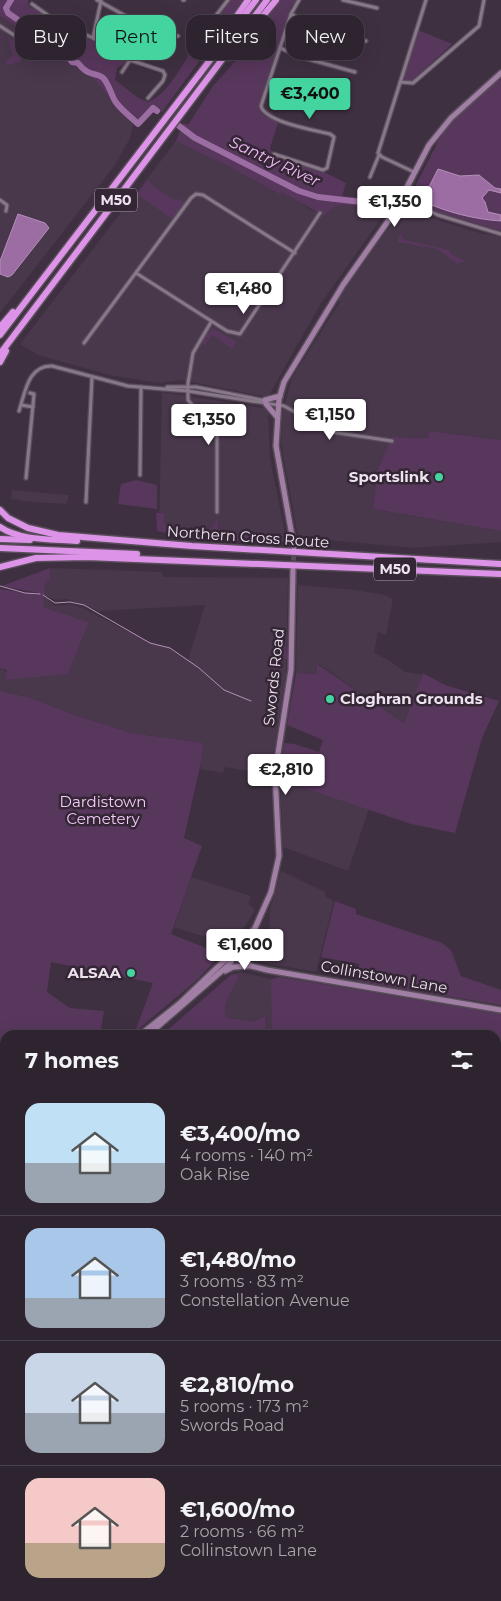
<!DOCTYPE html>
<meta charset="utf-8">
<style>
:root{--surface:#2e2430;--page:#362c38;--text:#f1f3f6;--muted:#a7a4ab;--line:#49414c;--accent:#44d49f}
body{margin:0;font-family:Montserrat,sans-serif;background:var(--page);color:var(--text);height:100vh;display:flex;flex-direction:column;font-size:19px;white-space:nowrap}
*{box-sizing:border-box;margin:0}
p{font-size:16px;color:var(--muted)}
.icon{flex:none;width:28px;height:28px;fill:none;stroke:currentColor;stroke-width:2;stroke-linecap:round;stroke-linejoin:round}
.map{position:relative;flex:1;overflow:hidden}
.side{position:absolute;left:0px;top:1030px;width:501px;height:571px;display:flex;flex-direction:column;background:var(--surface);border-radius:15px 15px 0 0;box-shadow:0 5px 20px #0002,0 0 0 1px var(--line)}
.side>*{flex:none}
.hud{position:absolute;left:15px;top:15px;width:471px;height:45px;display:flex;gap:10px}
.price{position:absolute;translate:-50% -42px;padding:0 11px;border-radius:5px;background:#fff;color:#222;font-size:16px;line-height:32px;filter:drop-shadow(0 1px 2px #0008)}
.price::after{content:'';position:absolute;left:50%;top:30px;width:15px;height:11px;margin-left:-8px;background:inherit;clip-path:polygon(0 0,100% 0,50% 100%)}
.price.active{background:var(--accent);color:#111}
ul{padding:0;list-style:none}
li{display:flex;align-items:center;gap:15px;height:125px;padding:0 25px}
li+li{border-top:1px solid var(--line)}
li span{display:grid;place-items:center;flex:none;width:140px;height:100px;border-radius:15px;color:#555}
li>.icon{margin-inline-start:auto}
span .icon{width:60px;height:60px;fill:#fffc;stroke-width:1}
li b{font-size:21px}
h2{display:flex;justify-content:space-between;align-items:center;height:60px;padding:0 25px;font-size:21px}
.pill{padding:0 18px;border-radius:15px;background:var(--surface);box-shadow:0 5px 20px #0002,0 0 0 1px var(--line);font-size:18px;line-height:45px}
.pill.active{background:var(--accent);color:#111}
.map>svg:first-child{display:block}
</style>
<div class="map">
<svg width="501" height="1601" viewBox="0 0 501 1601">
<rect width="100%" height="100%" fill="#3e3040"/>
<g fill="#49374c">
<polygon points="0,16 90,74 133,125 130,138 115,165 0,313"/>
<polygon points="176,141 282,188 309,209 324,215 335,206 342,205 390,206 320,305 268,397 182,380 158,383 109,375 38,355 20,344"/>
<polygon points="415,213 483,234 501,236 501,440 430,431 428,438 392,437 378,468 373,509 501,531 501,542 413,548 298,537 281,443 282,414 292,378 340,302 337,300 379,241 400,214"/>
<polygon points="162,392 268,409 270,459 285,533 240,535 159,528"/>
<polygon points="12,490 22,491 69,495 66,504 34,502 11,499"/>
<polygon points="50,568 162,572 163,577 288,578 286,679 270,775 225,767 223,773 200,769 202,743 132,733 72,714 28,697 0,691 0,668 7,672 68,674 89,622 44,607 45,597 55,606 72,604 86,610 149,642 167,647 188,660 205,605 99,611 67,599 56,600 44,595 45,581 50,580"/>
<polygon points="298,585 355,590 385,595 393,599 386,635 378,632 374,653 390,661 405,672 423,675 404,723 319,664 317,674 296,673"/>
<polygon points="280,780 369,808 348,871 283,847"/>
<polygon points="281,871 325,892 325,896 334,901 316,972 255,961 269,932 270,909"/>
<polygon points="191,877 251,896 248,904 255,910 233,946 174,927"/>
<polygon points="241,972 271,979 280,977 501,1014 501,1601 0,1601 0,1163 5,1157 5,1596 496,1596 496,1035 162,1035 232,974"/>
</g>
<g fill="#58375c">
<path d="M0 0H28L29 7 35 8 56 23 130 60 117 68 115 80 137 97 148 102C176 90 183 53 207 35L206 31 230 0H244L162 112 153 113 142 124 139 121 130 120 123 114 90 74 0 16Z"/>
<polygon points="278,0 297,0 291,7 260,107 262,114 278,123 270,148 273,155 322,171 346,183 342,196 380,199 386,191 396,196 390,206 342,205 335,206 324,216 282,192 280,194 228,166 176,141 183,123 188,125 213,86 238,58 239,48"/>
<polygon points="418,30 452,44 412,81 405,82 404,76"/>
<polygon points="8,37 26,48 20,62 6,65 7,60 13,56"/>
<polygon points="501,79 501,231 430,210 419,204 417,198 413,198 416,192 415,187 443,132 464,108"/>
<polygon points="148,180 154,187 176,201 178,198 185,203 172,219 137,194"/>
<polygon points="402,231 402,238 405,240 449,250 452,255 466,261 458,264 437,249 397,242"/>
<polygon points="212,328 236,341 232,349 212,335 205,345 200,343"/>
<polygon points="429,431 501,440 501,531 373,509 378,468 392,437 428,438"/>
<polygon points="136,480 157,485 157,509 118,504 121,484"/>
<polygon points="156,513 168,513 164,513 164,524 167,526 198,532 212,530 213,524 218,520 218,534 284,534 287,542 243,541 213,539 201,535 177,535 157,531"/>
<polygon points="50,568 50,580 45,582 44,607 89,622 68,674 5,680 7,670 0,668 0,589 38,595 38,593 2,586"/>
<polygon points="280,630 285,631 287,659 283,660 272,655"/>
<polygon points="317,664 404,723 423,673 445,685 499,701 482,738 455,833 411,824 280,780 284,743 295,744 319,752 323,740 287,725 296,673 317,674"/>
<polygon points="0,691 28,697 72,714 132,733 203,743 201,762 184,838 202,846 171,934 221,954 198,979 135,1032 153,983 51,962 47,992 70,1008 104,1011 101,1030 89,1035 5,1035 5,1071 0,1069"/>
<polygon points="335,901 356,909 356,914 442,943 451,950 461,976 501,990 501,1005 357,981 359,964 321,957"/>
<path d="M232 974 239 976C234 987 221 1005 226 1017L253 1022 265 1016 266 1035H162Z"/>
<polygon points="280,977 501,1014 501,1198 496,1197 496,1035 272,1035 271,979"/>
<polygon points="0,1082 5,1087 5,1135 0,1140"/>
</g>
<g fill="#9c6da2" stroke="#b490b8">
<path d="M438 169 460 176 479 175 495 188 501 189V193L489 190 482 198 485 202 488 212 501 215V221C472 219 447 212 422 201Z"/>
<polygon points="18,214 45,223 49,228 12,275 8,277 0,274 0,261"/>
</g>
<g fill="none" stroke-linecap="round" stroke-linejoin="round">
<g stroke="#b490b8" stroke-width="1">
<polyline points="0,586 25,593 40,594"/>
<polyline points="43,595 55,603 70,602 84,605 150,643 170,648 199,668 224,690 251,701"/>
</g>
<g stroke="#9c6da2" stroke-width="6">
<path d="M11 0 6 8 8 13 64 52 72 62 78 63C90 79 98 71 104 79 109 85 111 94 115 101 121 110 130 116 138 124L153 108 157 111"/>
<polyline points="179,126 195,138 299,191 318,197 379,204 387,202 390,197 394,198"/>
</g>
<g stroke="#837784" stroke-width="9">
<polyline points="496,1210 501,1211"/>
<polyline points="496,1339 501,1335"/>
<polyline points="496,1403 501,1419"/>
<polyline points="496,1517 501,1514"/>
</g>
<polyline stroke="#584b5a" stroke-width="5" stroke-dasharray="5 2.5" stroke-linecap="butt" points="293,568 294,549"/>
<g stroke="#594d5a" stroke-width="5.5">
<g id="street">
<polyline points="97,0 140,24 178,36"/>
<polyline points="183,0 184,0"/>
<polyline points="343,0 377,8"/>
<polyline points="32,4 56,21 93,38 130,60 163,71 165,75 163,81 148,98"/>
<polyline points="291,14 322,30 366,41"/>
<polyline points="0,26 17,37"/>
<polyline points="200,36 228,0"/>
<polyline points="93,38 101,1"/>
<polyline points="280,48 304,58 355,72"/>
<polyline points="122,72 130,60"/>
<polyline points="269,81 309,95 346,104"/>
<polyline points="400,82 413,83 479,26 484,0"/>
<path d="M274 154 323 170 327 168 334 137 330 134C314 130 265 122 261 106L291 14 299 0"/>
<polyline points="414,172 382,157 378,153 426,0"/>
<polyline points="370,177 379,155"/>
<polyline points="402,198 438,215 501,234"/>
<polyline points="0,200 7,205 6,211"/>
<polyline points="136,273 227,331 240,334 320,213"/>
<polyline points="211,322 193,353 188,383 188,400 217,434 217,512"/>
<polyline points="84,343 191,198 196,194 203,195 295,253"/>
<polyline points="167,387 196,387 267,401"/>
<polyline points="21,405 33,407"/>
<path d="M19 411C25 393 28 365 52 366L128 386 188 391 284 406 332 432 392 441"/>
<polyline points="140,475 141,387"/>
<polyline points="26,478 34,394 30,393"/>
<polyline points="86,502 92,378"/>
<polyline points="0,1299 5,1303"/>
<polyline points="0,1472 5,1465"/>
<polyline points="0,1545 5,1547"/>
<polyline points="0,1577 5,1578"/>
<polyline points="68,1596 85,1601"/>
<polyline points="138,1596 139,1601"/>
<polyline points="146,1596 159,1601"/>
<polyline points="244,1596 262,1598 266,1601"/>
<polyline points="291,1596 311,1599 317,1596"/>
<polyline points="184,1601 190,1596"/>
<polyline points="230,1601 234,1596"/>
<polyline points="278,1601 283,1596"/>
<polyline points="355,1601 358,1596"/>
<polyline points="362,1601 364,1596"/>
</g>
</g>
<g stroke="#594d5a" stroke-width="8">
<g id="secondary">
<polyline points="265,400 280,396"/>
<polyline points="266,404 277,417"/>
<polyline points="294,547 276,446 279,399 284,382 343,285 393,214 429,145 451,118 501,73"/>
<polyline points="233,956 251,966 267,970 501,1010"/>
<polyline points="225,971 233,967 248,966"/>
<polyline points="140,1035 179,1004 224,961 233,956 255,928 271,892 279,856 275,773 291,670 293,569"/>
<polyline points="148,1035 224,969 231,962 233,956"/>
<polyline points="0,1147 5,1142"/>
<polyline points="0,1154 5,1149"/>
</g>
</g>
<g stroke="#594d5a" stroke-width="9">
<g id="highway">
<polyline points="218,43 248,0"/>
<polyline points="229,57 276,0"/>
<polyline points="0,327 13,312"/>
<polyline points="0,335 256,0"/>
<polyline points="0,354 267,0"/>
<polyline points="0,362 6,351"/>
<polyline points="0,510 8,518 28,528 58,535 192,546 501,564"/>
<path d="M0 527C20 541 53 539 77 541"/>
<polyline points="0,539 30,540"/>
<polyline points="0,548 137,554"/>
<polyline points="0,567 36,558 87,557 501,574"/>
</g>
</g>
<use href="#street" stroke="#877789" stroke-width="3"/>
<use href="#secondary" stroke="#a17fa5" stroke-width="5"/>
<use href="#highway" stroke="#dd93e7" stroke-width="6"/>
</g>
<g fill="#44d49f" stroke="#342635" stroke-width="2">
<circle cx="439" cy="477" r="5"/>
<circle cx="330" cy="699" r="5"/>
<circle cx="131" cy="973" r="5"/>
</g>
<g text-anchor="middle" stroke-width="5" stroke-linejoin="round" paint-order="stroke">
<g fill="#342635" stroke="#b5aab6" stroke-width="1">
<rect x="95" y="188.5" width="42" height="23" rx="4"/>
<rect x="374" y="557.5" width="42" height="23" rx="4"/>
</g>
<g font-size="14" font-weight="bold" fill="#ece3ed">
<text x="116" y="205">M50</text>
<text x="395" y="574">M50</text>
</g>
<g font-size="15" font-weight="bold" fill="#ece3ed" stroke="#342635" text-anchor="end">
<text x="429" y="482">Sportslink</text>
<text x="340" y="704" text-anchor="start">Cloghran Grounds</text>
<text x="121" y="978">ALSAA</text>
</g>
<g font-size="15" fill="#ece3ed" stroke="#342635">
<text transform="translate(248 537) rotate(4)" y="5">Northern Cross Route</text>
<text transform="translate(274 677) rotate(-84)" y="5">Swords Road</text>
<text transform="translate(384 977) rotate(10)" y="5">Collinstown Lane</text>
</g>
<g font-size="15" fill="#f4cbf9" stroke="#342635">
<text x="103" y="807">Dardistown<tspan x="103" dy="17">Cemetery</tspan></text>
</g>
<g font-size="16" font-style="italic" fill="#f2bdf9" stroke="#342635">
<text transform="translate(275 161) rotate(25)" y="6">Santry River</text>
</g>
</g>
</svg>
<b class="price active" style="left:310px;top:120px">€3,400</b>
<b class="price" style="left:395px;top:228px">€1,350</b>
<b class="price" style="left:244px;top:315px">€1,480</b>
<b class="price" style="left:330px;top:441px">€1,150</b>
<b class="price" style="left:209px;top:446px">€1,350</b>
<b class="price" style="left:286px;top:796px">€2,810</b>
<b class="price" style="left:245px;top:971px">€1,600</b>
<div class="hud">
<a class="pill">Buy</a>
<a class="pill active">Rent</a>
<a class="pill">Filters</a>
<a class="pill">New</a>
</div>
<section class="side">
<h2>7 homes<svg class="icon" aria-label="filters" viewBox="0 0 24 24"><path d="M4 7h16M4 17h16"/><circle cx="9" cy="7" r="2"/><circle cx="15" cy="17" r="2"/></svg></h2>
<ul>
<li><span style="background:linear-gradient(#bfe0f5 60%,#9aa5b1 0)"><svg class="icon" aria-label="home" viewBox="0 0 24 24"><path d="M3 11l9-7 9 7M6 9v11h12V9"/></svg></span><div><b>€3,400/mo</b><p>4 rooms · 140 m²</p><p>Oak Rise</p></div></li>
<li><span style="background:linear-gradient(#a9c7e8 70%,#9aa5b1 0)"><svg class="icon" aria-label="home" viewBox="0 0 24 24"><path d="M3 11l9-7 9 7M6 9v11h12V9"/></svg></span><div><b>€1,480/mo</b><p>3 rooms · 83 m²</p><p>Constellation Avenue</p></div></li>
<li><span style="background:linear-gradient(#c9d6e8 60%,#9aa5b1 0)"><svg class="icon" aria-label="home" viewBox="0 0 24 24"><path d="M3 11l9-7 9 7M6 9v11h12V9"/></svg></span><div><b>€2,810/mo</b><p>5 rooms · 173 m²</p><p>Swords Road</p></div></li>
<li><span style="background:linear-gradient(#f6c9c9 65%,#b9a48a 0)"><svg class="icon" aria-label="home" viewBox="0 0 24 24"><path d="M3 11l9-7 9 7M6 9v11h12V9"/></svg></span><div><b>€1,600/mo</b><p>2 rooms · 66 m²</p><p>Collinstown Lane</p></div></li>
</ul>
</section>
</div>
